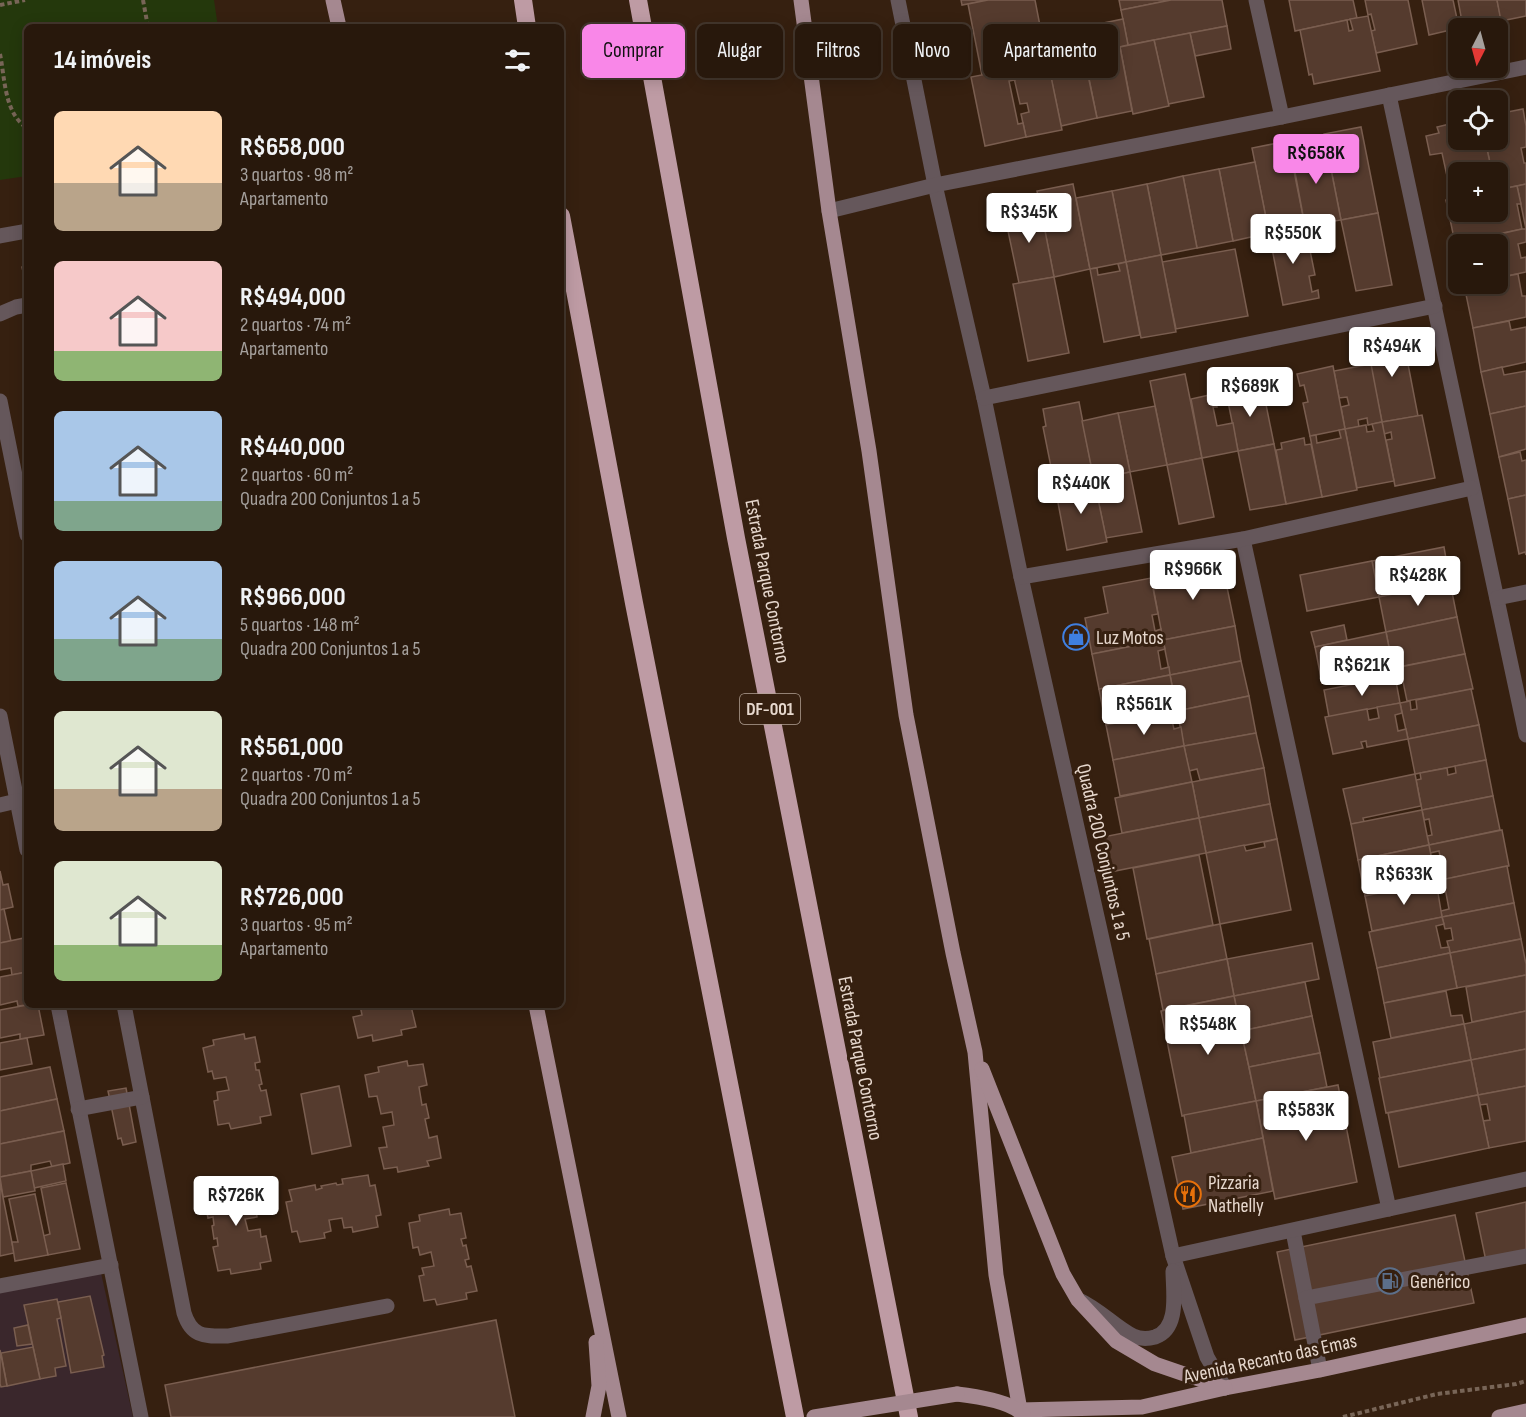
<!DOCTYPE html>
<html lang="pt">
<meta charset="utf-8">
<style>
:root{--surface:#28180c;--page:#302115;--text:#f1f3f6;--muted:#a5a09d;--line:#44372d;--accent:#f987e8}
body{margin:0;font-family:"Sofia Sans Condensed",sans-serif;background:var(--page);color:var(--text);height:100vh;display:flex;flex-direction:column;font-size:22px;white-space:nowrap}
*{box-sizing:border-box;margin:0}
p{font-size:20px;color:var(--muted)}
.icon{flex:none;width:33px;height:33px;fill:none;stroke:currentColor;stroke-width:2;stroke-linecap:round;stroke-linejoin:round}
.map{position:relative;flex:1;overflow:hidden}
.panel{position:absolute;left:24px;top:24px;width:540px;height:984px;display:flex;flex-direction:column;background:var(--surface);border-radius:9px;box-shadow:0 3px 15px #0003,0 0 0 2px var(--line)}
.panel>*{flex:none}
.guide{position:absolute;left:582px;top:24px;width:570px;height:54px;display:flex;gap:12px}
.needle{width:39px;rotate:186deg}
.tools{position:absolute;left:1448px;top:18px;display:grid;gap:12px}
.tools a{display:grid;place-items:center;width:60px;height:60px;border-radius:9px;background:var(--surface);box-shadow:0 3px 15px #0003,0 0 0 2px var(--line);font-size:30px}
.price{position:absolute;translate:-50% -51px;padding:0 14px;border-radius:6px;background:#fff;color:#222;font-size:20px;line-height:39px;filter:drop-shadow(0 2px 3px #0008)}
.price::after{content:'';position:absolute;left:50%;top:36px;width:18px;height:14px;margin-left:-9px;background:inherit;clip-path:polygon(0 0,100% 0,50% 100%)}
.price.on{background:var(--accent);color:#111}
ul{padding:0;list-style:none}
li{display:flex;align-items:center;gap:18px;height:150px;padding:0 30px}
li span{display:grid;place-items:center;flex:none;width:168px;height:120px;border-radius:9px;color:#555}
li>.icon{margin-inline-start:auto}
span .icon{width:72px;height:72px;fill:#fffc;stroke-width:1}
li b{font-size:26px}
h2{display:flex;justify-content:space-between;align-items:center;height:72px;padding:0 30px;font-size:26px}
.tag{padding:0 21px;border-radius:9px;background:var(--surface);box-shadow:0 3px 15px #0003,0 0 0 2px var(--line);font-size:21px;line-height:54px}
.tag.on{background:var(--accent);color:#111}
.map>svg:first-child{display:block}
</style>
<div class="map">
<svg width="1526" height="1417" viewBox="0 0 1526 1417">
<rect width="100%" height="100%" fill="#362010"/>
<polygon fill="#3a272c" points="101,1273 133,1417 0,1417 0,1293"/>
<polygon fill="#24380c" points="0,0 214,0 218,27 27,27 27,176 0,180"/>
<g fill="#553b2e" stroke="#7a5e50" stroke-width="1.5">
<polygon points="961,0 988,0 962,5"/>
<polygon points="988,0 1035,0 1047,62 982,75 968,4"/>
<polygon points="1119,0 1171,0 1121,10"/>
<polygon points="1171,0 1222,0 1227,26 1128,45 1121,10"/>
<polygon points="1289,0 1353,0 1357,18 1295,31"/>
<polygon points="1365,0 1408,0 1417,44 1376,53 1371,31 1375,30 1371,14 1368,15"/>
<polygon points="1422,0 1453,0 1459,28 1429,35"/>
<polygon points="1458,0 1497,0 1504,32 1497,34 1497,28 1459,28 1463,27"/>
<polygon points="1497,0 1526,0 1526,16 1501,21"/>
<polygon points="1368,16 1380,71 1314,84 1312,74 1309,75 1300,30 1347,20 1349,31 1353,30 1350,19"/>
<polygon points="1123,19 1128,45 1088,54 1086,45 1082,45 1079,28"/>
<polygon points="1227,26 1231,49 1195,56 1190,33"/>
<polygon points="1190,33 1204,97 1168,104 1154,40"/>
<polygon points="1154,40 1169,106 1133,114 1120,47"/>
<polygon points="1120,47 1132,111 1097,118 1084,54"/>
<polygon points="1085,61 1097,118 1061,126 1049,68"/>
<polygon points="1048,62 1062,130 1026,137 1021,114 1029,112 1027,103 1020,104 1012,69 1022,67 1023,72 1039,69 1038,64"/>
<polygon points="1012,69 1015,80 1009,81 1018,124 1023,123 1026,137 985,146 971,77"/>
<polygon points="1523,109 1526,126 1526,147 1521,148 1524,163 1526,163 1526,184 1497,190 1497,172 1492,172 1485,140 1497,140 1497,114"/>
<polygon points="1458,122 1458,140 1485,140 1492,172 1458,172 1458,198 1452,199 1442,153 1430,155 1426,136 1439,133 1437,127"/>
<polygon points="1361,127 1378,213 1341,220 1324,134"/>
<polygon points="1288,141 1305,226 1269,233 1252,148"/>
<polygon points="1326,144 1341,220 1305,226 1291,151"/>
<polygon points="1255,162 1269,233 1233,241 1219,169"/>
<polygon points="1219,169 1233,241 1197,248 1183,176"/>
<polygon points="1183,176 1197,248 1161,255 1147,184"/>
<polygon points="1073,184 1090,269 1054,277 1037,191"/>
<polygon points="1147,184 1161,255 1126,262 1112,191"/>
<polygon points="1526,184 1526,229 1517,186"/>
<polygon points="1517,186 1521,204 1517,204 1522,229 1455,243 1446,200 1458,198 1458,212 1497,212 1497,190"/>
<polygon points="1112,191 1126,262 1090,269 1076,198"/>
<polygon points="1040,205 1054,277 1019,283 1004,212"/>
<polygon points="1378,213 1392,285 1356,291 1341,220"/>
<polygon points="1305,226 1315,275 1309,276 1312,292 1318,290 1319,298 1283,305 1269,233"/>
<polygon points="1522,229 1526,229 1526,242 1518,244 1521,258 1526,257 1526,272 1497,278 1497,244 1493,244 1506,242 1504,233"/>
<polygon points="1235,249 1248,316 1176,329 1162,262"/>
<polygon points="1161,255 1176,332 1141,338 1126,262"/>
<polygon points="1126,262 1140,335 1104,342 1090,269 1097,268 1098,275 1120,271 1118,264"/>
<polygon points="27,266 27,284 26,285 22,267"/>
<polygon points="1518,274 1522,296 1526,296 1526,317 1473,328 1464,285 1473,284 1497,284 1497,278"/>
<polygon points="1054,277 1069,353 1028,361 1013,284"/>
<polygon points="1509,321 1511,330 1526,327 1526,362 1481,372 1473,328"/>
<polygon points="1402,333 1418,416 1382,422 1365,340"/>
<polygon points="1371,364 1382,422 1368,425 1367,418 1358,420 1359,427 1345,429 1341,407 1349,405 1347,397 1339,398 1334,371"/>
<polygon points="1333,366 1345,429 1310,436 1303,403 1308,402 1304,385 1300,386 1297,374"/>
<polygon points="1502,367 1504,375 1526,371 1526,406 1490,414 1481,372"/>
<polygon points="1185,374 1202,458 1167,465 1150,381"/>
<polygon points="1262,385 1274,444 1238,451 1226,392"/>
<polygon points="1214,394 1217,407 1213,407 1217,426 1233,423 1238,451 1202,458 1191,399"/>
<polygon points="1079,402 1094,480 1055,487 1043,427 1046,426 1043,409"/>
<polygon points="1155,406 1167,465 1130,472 1118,413"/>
<polygon points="1526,406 1526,449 1499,457 1490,414"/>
<polygon points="1118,413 1130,472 1094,480 1082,421"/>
<polygon points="1422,415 1435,478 1395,486 1386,440 1392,439 1391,432 1384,434 1382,422"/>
<polygon points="1382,422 1394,481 1357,488 1345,429 1366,425 1367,432 1374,431 1372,424"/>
<polygon points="1345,429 1357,490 1322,497 1310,436 1316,435 1317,443 1341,438 1339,430"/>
<polygon points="1304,438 1305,445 1311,444 1322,497 1286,504 1276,450 1282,449 1281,443"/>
<polygon points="1274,444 1286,504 1250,510 1238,451"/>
<polygon points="1520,452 1522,461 1526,460 1526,495 1508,499 1499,457"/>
<polygon points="1202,458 1214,517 1179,524 1167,465"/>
<polygon points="1130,472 1142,532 1106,538 1094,480"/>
<polygon points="1094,480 1107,542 1067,550 1055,487"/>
<polygon points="1526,495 1526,555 1525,552 1519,554 1508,499"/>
<polygon points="1444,547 1450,582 1379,597 1372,561"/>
<polygon points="1372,561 1379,597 1307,611 1300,575"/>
<polygon points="1222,563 1235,626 1163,640 1151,576"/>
<polygon points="1151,578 1158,614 1152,615 1155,631 1161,629 1163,640 1092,654 1085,618 1108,613 1103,587"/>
<polygon points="1450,582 1457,617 1386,632 1379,597"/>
<polygon points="1457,617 1465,654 1393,668 1386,632"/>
<polygon points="1344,625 1347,640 1315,647 1311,632"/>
<polygon points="1235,626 1241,661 1170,675 1163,640"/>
<polygon points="1386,632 1393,668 1322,683 1315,647"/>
<polygon points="1163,640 1165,649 1158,651 1161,669 1169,667 1170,675 1099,689 1092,654"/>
<polygon points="1465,654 1473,689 1407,701 1400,667"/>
<polygon points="1241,661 1249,696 1177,711 1170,675"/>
<polygon points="1170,675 1174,695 1167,696 1170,712 1106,725 1099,689"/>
<polygon points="1395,676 1400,703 1329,717 1324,690"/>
<polygon points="1471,689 1479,725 1408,739 1400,703 1410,701 1411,710 1417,709 1416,700"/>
<polygon points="1249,696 1256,733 1184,746 1177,711"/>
<polygon points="1400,703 1402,713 1395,715 1398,731 1406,729 1408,739 1367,747 1366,741 1361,742 1363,748 1333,754 1325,717 1367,709 1369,720 1379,718 1377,707"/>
<polygon points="1170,712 1174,729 1181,727 1184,746 1113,760 1106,725"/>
<polygon points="1479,725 1486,760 1415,774 1408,739"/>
<polygon points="1256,733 1264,768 1200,780 1197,769 1189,771 1184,746"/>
<polygon points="1184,746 1192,782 1120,796 1113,760"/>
<polygon points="1486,760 1493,796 1422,810 1416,780 1421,779 1420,773 1447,768 1448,775 1456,773 1455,766"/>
<polygon points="1264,768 1270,804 1199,818 1192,782"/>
<polygon points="1415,774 1421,806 1363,818 1364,822 1351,824 1343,789"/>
<polygon points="1192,782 1199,818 1122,833 1115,798"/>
<polygon points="1493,796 1500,830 1429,845 1427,836 1432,835 1429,819 1424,820 1422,810"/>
<polygon points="1270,804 1277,839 1206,853 1199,818"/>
<polygon points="1422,810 1429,845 1358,860 1351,824"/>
<polygon points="1199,818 1206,853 1105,873 1098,838"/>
<polygon points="1502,830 1509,866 1436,881 1435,877 1444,875 1439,851 1430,853 1429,845"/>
<polygon points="1277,839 1291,910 1220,924 1206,853 1244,845 1246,851 1265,847 1264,842"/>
<polygon points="1429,845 1436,881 1365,896 1358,860"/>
<polygon points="1199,855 1213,925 1147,939 1133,868"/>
<polygon points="1507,866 1514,903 1442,917 1441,911 1449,909 1445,888 1437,889 1436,881"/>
<polygon points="0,871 3,885 8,884 13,907 0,910"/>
<polygon points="1436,881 1442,917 1372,931 1365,896"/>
<polygon points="1514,903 1521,939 1450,953 1447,941 1453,940 1451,928 1445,929 1442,917"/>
<polygon points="4,909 11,941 0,943 0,910"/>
<polygon points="1442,917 1444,924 1436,926 1441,948 1449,947 1450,953 1377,968 1369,932"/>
<polygon points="1220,924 1227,959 1156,974 1149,939"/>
<polygon points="24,938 27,952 27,972 12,975 11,968 0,970 0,943"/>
<polygon points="1521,939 1526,964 1526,975 1457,988 1450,953"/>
<polygon points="1312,943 1319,979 1234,996 1227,959"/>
<polygon points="1450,953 1457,988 1384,1003 1377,968"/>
<polygon points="1227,959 1234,996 1163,1010 1156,974"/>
<polygon points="27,972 27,1005 18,1006 17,1001 0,1005 0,977"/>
<polygon points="1526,975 1526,1011 1472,1022 1466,987"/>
<polygon points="1305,982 1312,1016 1241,1031 1234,996"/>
<polygon points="1446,991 1451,1016 1462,1015 1464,1024 1391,1038 1384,1003"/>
<polygon points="1234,996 1256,1101 1182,1116 1161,1011"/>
<polygon points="27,1005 38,1005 44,1035 20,1039 20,1034 0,1038 0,1010"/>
<polygon points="360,1005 403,1005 403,1007 411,1006 416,1027 401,1030 402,1035 373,1041 372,1035 358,1038 353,1017 362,1015"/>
<polygon points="1526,1011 1526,1049 1471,1060 1464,1024"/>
<polygon points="1312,1016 1320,1053 1249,1067 1241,1031"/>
<polygon points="1464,1024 1471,1060 1380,1078 1373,1042"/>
<polygon points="244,1034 245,1039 255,1037 260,1062 255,1063 256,1070 259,1070 262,1084 259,1085 261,1091 266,1090 271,1115 260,1117 261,1123 231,1129 229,1123 218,1125 214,1101 218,1100 217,1092 229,1090 226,1077 214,1079 212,1071 208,1072 203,1048 214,1045 213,1040"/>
<polygon points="27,1038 32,1064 0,1070 0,1043"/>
<polygon points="1526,1049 1526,1086 1478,1095 1471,1060"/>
<polygon points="1320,1053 1327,1087 1256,1101 1249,1067"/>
<polygon points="1471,1060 1478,1095 1386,1113 1379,1078"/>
<polygon points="407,1061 408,1066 423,1064 427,1085 419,1087 422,1105 426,1104 429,1118 425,1119 429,1138 437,1136 441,1158 427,1161 429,1166 398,1172 397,1167 384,1169 379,1148 387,1147 383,1127 394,1125 392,1112 381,1114 377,1096 369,1097 365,1075 379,1072 378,1067"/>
<polygon points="50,1067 57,1099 0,1111 0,1077"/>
<polygon points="1338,1085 1357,1182 1275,1199 1256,1101"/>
<polygon points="339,1086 351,1146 312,1154 301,1094"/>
<polygon points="1526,1086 1526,1141 1489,1148 1483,1121 1490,1120 1487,1104 1480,1105 1478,1095"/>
<polygon points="126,1088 136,1142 123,1145 121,1138 118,1139 108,1091"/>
<polygon points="1478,1095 1489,1148 1399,1167 1388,1113"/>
<polygon points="57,1099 64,1131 0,1144 0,1111"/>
<polygon points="1256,1101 1263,1138 1191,1153 1184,1115"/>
<polygon points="64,1131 70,1163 52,1167 50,1161 31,1165 31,1171 0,1177 0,1144"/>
<polygon points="1263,1138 1273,1191 1183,1209 1172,1157"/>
<polygon points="63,1164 66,1181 34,1188 31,1171"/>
<polygon points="31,1171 35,1191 3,1197 0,1177"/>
<polygon points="368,1175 370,1186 375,1185 381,1215 376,1216 378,1227 353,1232 352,1227 344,1228 342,1218 329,1220 331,1231 324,1233 325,1238 300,1242 297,1231 292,1232 286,1202 292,1201 289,1190 315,1185 316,1190 322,1188 321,1186 336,1183 337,1185 343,1184 342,1179"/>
<polygon points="243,1180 245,1185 256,1183 260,1208 256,1209 257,1217 245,1219 248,1231 260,1229 261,1237 266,1236 271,1261 260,1263 261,1269 231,1274 230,1269 218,1271 213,1247 218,1246 217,1238 214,1239 212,1226 214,1225 213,1217 208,1218 203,1193 214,1191 214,1186"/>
<polygon points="0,1182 14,1253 0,1256"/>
<polygon points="66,1183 80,1249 48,1255 43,1236 50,1234 41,1188"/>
<polygon points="35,1194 48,1255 15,1261 12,1242 18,1242 9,1199"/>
<polygon points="1526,1202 1526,1257 1487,1266 1476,1213"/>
<polygon points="449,1209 450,1215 461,1213 466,1238 461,1239 463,1246 466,1245 469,1259 465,1260 467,1267 471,1266 477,1291 466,1293 467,1299 437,1305 435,1299 424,1301 419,1276 424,1275 422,1268 434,1266 431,1252 420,1255 418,1247 413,1248 409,1223 420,1221 419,1215"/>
<polygon points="1455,1215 1474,1303 1295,1340 1277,1252"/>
<polygon points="90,1296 104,1355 102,1356 104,1367 71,1373 58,1302"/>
<polygon points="57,1299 61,1318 57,1319 66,1366 55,1368 56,1376 40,1379 24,1305"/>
<polygon points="496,1320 515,1417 171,1417 165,1385"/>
<polygon points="28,1325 32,1344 17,1346 14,1328"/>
<polygon points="33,1347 40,1379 7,1386 1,1353"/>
<polygon points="0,1350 7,1386 1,1387 0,1384"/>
</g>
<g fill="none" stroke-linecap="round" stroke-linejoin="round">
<g stroke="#786557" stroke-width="4" stroke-dasharray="4.5 3" stroke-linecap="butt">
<polyline points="143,0 148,27"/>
<polyline points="0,5 25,0"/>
<path d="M0 54C5 78 4 113 27 128"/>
<polyline points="1343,1417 1437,1394 1516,1384 1526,1381"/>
</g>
<g stroke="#65575b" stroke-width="15">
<polyline points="898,0 935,185 984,398 1021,577 1173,1256 1207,1357 1225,1388"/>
<polyline points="1256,0 1282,117"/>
<polyline points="1389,95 1526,735"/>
<polyline points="829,211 935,185 1282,117 1526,67"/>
<polyline points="0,236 27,231"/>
<polyline points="0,314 16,307 27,305"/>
<polyline points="984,398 1435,306"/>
<polyline points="0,401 27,535"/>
<polyline points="1243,539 1389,1209"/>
<polyline points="1021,577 1243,539 1472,488"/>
<polyline points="1497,598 1526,592"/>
<polyline points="0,716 27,850"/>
<polyline points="0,805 17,801"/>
<polyline points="58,1005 141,1417"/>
<path d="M124 1005 184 1313C192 1338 205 1336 228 1336L387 1306"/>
<polyline points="78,1109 142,1097"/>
<polyline points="1293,1231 1306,1298"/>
<polyline points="1173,1256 1526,1179"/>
<polyline points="0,1286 111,1265"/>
<path d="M1079 1300C1099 1309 1114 1326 1133 1336 1140 1339 1148 1339 1155 1337 1180 1329 1173 1291 1173 1271"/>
<polyline points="1320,1370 1306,1298 1526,1256"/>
</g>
<g stroke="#a58890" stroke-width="15">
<polyline points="333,0 339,27"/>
<polyline points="801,0 829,211 869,451 906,715 953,953 975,1052 996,1275 1020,1410 1142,1407 1225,1388 1320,1370 1526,1325"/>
<polyline points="536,1005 619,1417"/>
<polyline points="982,1069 1063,1274 1078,1300 1116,1341 1155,1364 1225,1388"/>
<path d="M957 1394C974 1396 1012 1401 1023 1415"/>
<polyline points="593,1417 599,1386 596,1342"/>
<polyline points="1499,1417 1526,1411"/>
</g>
<g stroke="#be9ba4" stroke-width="18">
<polyline points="523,0 527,27"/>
<polyline points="638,0 736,538 909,1417"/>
<polyline points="561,216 634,603 795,1417"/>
</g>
<polyline stroke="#a58890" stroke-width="15" points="814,1417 957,1394"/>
</g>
<defs>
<g id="shop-ring" transform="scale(1.35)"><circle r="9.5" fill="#362010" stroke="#3f7fe0" stroke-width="1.5"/><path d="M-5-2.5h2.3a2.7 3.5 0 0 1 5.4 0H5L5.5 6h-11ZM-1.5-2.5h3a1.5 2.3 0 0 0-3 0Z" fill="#3f7fe0"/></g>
<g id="restaurant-ring" transform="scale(1.35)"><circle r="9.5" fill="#362010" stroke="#e8710a" stroke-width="1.5"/><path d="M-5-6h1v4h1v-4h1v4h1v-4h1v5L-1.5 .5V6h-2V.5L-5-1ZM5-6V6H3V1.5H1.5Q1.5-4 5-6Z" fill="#e8710a"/></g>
<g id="fuel-ring" transform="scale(1.35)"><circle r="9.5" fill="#362010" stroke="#5c6f8a" stroke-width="1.5"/><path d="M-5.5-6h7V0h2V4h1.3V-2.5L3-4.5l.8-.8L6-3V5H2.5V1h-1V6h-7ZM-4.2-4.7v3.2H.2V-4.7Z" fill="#5c6f8a"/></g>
</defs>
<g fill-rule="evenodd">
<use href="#shop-ring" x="1076" y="637"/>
<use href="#restaurant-ring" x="1188" y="1194"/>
<use href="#fuel-ring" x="1390" y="1281"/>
</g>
<g text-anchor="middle" stroke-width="6" stroke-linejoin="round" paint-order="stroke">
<rect fill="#362010" stroke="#b2a195" stroke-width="1.5" x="740" y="694" width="60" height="30" rx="4.5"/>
<g font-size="18" font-weight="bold" fill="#e7d8ce">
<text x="770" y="715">DF-001</text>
</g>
<g font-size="20" fill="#e7d8ce" stroke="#362010">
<text transform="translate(768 581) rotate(79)" y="7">Estrada Parque Contorno</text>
<text transform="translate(1104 852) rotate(77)" y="7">Quadra 200 Conjuntos 1 a 5</text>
<text transform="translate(861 1058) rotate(79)" y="7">Estrada Parque Contorno</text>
<text transform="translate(1270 1358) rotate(-12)" y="7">Avenida Recanto das Emas</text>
</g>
<g font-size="20" fill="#e7d8ce" stroke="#362010" text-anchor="start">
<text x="1096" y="644">Luz Motos</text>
<text x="1208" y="1189">Pizzaria<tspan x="1208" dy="23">Nathelly</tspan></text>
<text x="1410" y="1288">Genérico</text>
</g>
</g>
</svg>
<div class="tools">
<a><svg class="needle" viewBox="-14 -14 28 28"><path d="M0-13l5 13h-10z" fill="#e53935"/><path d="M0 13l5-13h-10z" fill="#a5a09d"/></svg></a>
<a><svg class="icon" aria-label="locate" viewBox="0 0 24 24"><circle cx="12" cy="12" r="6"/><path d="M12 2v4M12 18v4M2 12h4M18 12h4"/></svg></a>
<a>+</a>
<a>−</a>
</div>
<b class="price on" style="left:1316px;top:185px">R$658K</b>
<b class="price" style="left:1029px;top:244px">R$345K</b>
<b class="price" style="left:1293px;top:265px">R$550K</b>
<b class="price" style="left:1392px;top:378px">R$494K</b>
<b class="price" style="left:1250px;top:418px">R$689K</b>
<b class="price" style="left:1081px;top:515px">R$440K</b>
<b class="price" style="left:1193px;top:601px">R$966K</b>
<b class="price" style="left:1418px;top:607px">R$428K</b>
<b class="price" style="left:1362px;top:697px">R$621K</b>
<b class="price" style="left:1144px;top:736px">R$561K</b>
<b class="price" style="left:1404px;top:906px">R$633K</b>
<b class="price" style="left:1208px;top:1056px">R$548K</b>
<b class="price" style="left:1306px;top:1142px">R$583K</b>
<b class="price" style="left:236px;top:1227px">R$726K</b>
<div class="guide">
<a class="tag on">Comprar</a>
<a class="tag">Alugar</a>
<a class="tag">Filtros</a>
<a class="tag">Novo</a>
<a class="tag">Apartamento</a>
</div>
<section class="panel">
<h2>14 imóveis<svg class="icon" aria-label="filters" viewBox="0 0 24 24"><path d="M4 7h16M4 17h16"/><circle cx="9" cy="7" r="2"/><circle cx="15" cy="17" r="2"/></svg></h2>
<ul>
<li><span style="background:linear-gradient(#ffd9b3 60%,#b9a48a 0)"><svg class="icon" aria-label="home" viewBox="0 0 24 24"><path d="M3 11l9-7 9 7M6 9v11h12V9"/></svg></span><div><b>R$658,000</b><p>3 quartos · 98 m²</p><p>Apartamento</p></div></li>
<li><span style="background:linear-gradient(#f6c9c9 75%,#8fb573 0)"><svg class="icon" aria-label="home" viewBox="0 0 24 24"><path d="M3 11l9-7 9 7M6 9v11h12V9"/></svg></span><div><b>R$494,000</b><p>2 quartos · 74 m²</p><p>Apartamento</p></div></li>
<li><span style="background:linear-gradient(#a9c7e8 75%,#7fa58c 0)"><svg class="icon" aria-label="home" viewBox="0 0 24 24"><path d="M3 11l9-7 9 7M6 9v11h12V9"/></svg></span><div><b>R$440,000</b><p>2 quartos · 60 m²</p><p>Quadra 200 Conjuntos 1 a 5</p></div></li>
<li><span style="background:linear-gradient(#a9c7e8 65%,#7fa58c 0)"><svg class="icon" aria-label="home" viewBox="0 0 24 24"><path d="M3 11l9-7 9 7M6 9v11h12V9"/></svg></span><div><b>R$966,000</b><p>5 quartos · 148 m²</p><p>Quadra 200 Conjuntos 1 a 5</p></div></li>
<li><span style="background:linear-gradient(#dfe7d0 65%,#b9a48a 0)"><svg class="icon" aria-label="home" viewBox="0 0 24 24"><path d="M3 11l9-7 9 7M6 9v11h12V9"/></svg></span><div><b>R$561,000</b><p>2 quartos · 70 m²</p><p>Quadra 200 Conjuntos 1 a 5</p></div></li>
<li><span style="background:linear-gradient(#dfe7d0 70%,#8fb573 0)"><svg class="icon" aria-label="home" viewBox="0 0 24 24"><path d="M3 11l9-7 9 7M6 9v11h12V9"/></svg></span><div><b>R$726,000</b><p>3 quartos · 95 m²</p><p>Apartamento</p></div></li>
</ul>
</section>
</div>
